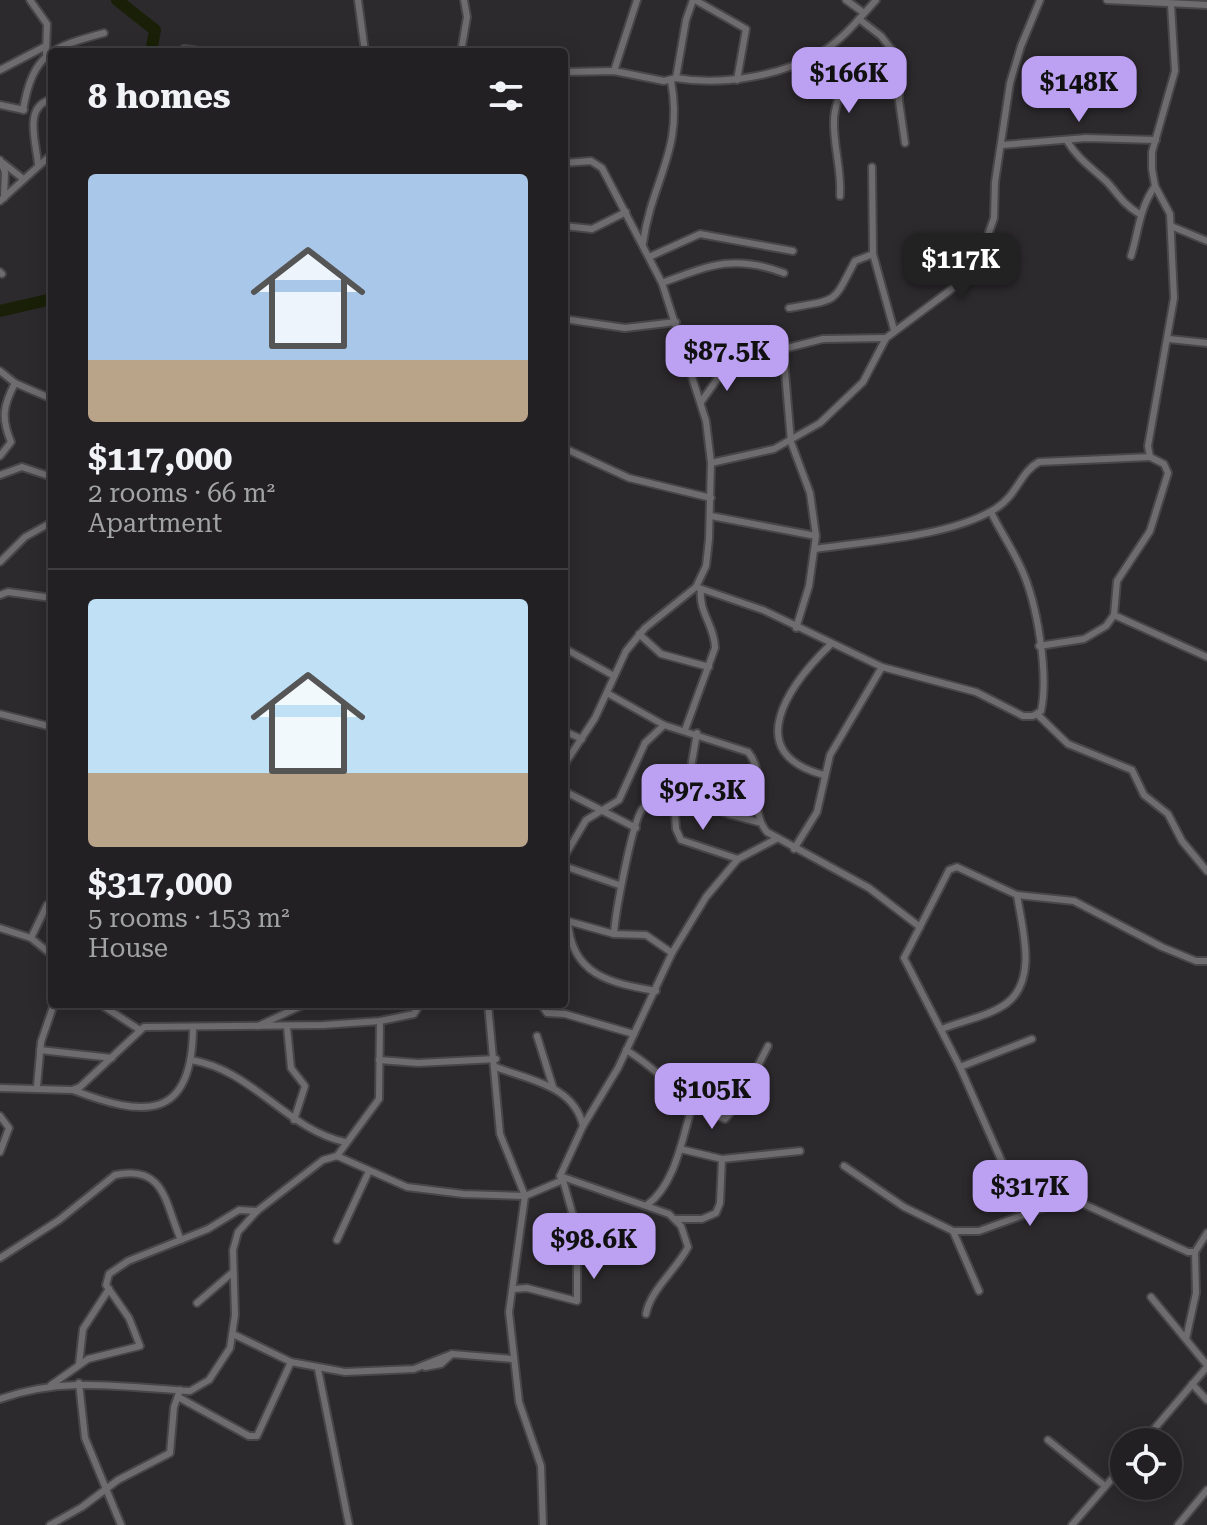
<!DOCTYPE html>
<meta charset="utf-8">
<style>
:root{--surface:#222022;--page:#2e2d2f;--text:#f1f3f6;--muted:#a2a3a5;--line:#3f3e40;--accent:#bca0f2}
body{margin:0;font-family:"Roboto Serif",serif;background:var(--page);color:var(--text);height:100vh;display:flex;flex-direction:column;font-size:30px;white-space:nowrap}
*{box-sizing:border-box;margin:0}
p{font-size:26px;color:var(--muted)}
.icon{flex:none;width:44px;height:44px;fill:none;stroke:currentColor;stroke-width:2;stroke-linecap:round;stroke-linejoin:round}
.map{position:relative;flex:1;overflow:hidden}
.details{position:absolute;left:48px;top:48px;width:520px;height:960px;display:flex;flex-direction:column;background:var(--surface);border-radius:8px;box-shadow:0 4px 20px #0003,0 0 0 2px var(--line)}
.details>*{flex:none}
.buttons{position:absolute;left:1110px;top:1428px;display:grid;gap:16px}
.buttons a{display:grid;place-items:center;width:72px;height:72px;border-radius:50%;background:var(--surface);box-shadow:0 4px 20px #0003,0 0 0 2px var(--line);font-size:40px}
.price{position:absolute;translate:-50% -68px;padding:0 18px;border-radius:16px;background:var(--accent);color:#111;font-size:26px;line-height:52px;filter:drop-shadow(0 2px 4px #0008)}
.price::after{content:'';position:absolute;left:50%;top:48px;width:24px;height:18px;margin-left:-12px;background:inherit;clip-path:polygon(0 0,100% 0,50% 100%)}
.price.selected{background:#222;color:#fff}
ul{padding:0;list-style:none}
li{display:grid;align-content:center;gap:16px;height:424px;padding:0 40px}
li+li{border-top:2px solid var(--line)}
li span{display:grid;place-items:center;height:248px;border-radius:8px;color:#555}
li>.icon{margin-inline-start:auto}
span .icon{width:144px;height:144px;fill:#fffc;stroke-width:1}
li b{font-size:34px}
h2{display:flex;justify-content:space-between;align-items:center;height:96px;padding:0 40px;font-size:34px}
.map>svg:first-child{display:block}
</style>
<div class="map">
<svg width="1207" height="1525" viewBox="0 0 1207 1525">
<rect width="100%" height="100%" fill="#2d2a2e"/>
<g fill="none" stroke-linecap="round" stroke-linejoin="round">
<g stroke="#192007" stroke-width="12">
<polyline points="117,0 155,30 151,52"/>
<polyline points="0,311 52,299"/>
</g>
<g stroke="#484648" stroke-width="10">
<g id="minor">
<polyline points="30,0 47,24 46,53"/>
<polyline points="358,0 365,52"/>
<polyline points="695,0 746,29 737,80"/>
<polyline points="846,0 864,13"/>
<polyline points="1107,0 1207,5"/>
<polyline points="859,19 881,36 899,59 899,101 905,143"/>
<polyline points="184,49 207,52"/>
<polyline points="461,52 467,17 464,0"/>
<path d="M822 52 842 76C843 92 834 105 834 120 833 146 842 170 840 196"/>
<polyline points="0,70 44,47"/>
<polyline points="614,71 637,0"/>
<polyline points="564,72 614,71 664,81 676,78 686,20 693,0"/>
<path d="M676 78C721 86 782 76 822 52 842 40 860 18 876 0"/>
<polyline points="0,105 24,110"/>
<path d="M23 110C33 53 52 47 104 33"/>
<path d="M1067 141C1078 159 1092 168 1107 182 1118 194 1123 204 1138 213"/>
<polyline points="1002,145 1086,138 1156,140"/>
<polyline points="0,160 5,172 4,198"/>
<polyline points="3,163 22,178"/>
<polyline points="564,163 591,161 602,168 662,283 706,421 711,463 709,539 706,566 696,587 645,628 626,651 595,718 564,765"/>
<path d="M38 164C36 141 23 106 52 99"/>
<polyline points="872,167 873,254 894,330"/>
<polyline points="0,201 52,154"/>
<polyline points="564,226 592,229 626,212"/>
<polyline points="1171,226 1207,241"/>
<path d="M643 243C652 179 684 150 671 81"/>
<path d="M1131 256C1139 230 1139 209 1155 186"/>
<polyline points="649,257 700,234 793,251"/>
<polyline points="0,272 2,274"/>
<path d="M662 283C710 265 734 254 784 273"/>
<path d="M789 308C840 299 832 304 855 261L873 254"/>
<polyline points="564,319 625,328 676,322"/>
<polyline points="1169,339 1207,343"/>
<polyline points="783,348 791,442 810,493 816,536 809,586 796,628"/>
<polyline points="0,371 15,383 52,399"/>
<polyline points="691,372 823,339 886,338"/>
<polyline points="701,402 728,364"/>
<polyline points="564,448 629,478 711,498"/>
<path d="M0 456 11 442C1 418 3 406 15 383"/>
<polyline points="711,463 774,449 820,423 863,382 886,338 957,285 983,249 994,218 995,182 1010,83 1021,46 1040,0"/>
<polyline points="0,475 22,467 52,477"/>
<polyline points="711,516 816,536"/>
<path d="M815 549C868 541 949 537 995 509 1017 496 1020 472 1039 462L1150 457"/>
<polyline points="0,562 25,537 52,522"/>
<path d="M696 587 763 610 882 667 976 692 1023 716H1033L1041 711C1049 674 1037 602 1021 568 1012 548 1000 531 991 512"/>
<polyline points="0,595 8,592 52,598"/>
<polyline points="1114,615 1207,657"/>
<polyline points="639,634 661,654 709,667"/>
<polyline points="1039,646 1084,639 1106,626 1114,615 1117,581 1150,531 1168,473 1164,464 1150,457 1148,446 1174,298 1170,214 1155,186 1152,169 1152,152 1175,71 1171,5"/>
<polyline points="564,648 614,676"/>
<path d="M607 693 664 725 748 752C768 775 747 809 767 832L869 888 920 927"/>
<polyline points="0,714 52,727"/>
<polyline points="1038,715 1068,744 1132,770 1144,795 1168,814 1182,841 1207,871"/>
<path d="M685 730 715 648C715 626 698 612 701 589"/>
<polyline points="564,731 582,739"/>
<path d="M824 775C740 753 789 685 830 645"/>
<polyline points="564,791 636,828"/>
<polyline points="678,793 728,814 758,822"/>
<polyline points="674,799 676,829 681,840 738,859"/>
<polyline points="794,849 817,812 830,755 882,667"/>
<polyline points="564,857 586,820 619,800 645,743 664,725"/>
<polyline points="564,866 619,885"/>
<polyline points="564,920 614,934 646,935 672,953"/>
<path d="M568 921C571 975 610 983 656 991"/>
<polyline points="0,928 31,938 52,955"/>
<path d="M614 934C615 916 633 814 644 807 653 802 665 804 674 799L690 773 697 733"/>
<polyline points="31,938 47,905"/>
<polyline points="100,1004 140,1030"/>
<polyline points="488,1004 500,1134 525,1196 509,1312 519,1402 541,1466 543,1525"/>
<polyline points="541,1004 547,1013 565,1014 634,1034"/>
<polyline points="258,1026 305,1004"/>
<polyline points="287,1027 291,1068 305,1086 294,1120"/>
<path d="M942 1029C961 1021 990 1016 1007 1003 1038 979 1022 928 1017 895"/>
<polyline points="537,1036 553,1087"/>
<polyline points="40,1050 112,1058"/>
<path d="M626 1050C662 1071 685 1105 725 1119L739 1103 768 1046"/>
<path d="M191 1060C253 1070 286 1129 345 1142"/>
<polyline points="379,1060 418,1063 496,1059"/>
<path d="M496 1067C528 1080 574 1085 583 1126"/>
<polyline points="960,1067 1032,1039"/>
<polyline points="37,1086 41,1042 54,1004"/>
<polyline points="0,1088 72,1090 80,1087 144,1027 323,1025 380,1021 414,1014 420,1004"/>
<path d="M73 1090C143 1117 192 1122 193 1029"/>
<polyline points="0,1116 9,1128 0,1152"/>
<polyline points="680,1149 722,1159 800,1151"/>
<polyline points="337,1156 379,1099 380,1021"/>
<polyline points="844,1166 904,1207 953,1231 979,1231 1051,1205 1077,1201 1188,1252 1195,1252 1207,1233"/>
<polyline points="560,1176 583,1126 618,1068 672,953 706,897 738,859 778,838"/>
<path d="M647 1205C676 1184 682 1137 693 1104"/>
<polyline points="1025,1214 960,1067 904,958 949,870 957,867 1017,895 1074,901 1162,947 1196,961 1207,961"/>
<polyline points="676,1219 702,1219 716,1213 720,1203 722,1159"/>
<polyline points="953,1231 979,1291"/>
<polyline points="337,1240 369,1171"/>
<path d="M0 1258 59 1220 115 1175C166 1164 165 1205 181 1240"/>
<polyline points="514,1289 527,1288 577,1301 577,1230 563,1180"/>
<polyline points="1151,1297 1207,1365"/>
<polyline points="197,1303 233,1272"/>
<polyline points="233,1334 291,1362 345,1372 414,1369 452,1354 512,1359"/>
<polyline points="1186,1339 1196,1293 1195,1252"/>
<polyline points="79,1364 83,1329 109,1289"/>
<polyline points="425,1367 441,1364 452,1354"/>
<polyline points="318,1369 349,1525"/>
<polyline points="79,1383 85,1438 121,1525"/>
<polyline points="1192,1384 1207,1400"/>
<polyline points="51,1385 88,1359 140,1346 129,1318 106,1285 109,1274 128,1261 208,1229 239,1210 257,1211"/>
<polyline points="178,1397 249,1436 257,1436 291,1362"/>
<path d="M0 1399C63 1376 124 1387 190 1391L209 1380 230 1348 235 1315 233 1250 238 1232 257 1211 323 1160 337 1156 407 1187 463 1194 525 1196 563 1180 560 1176 669 1214 681 1226 688 1247C677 1269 650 1290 646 1314"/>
<polyline points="1048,1440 1105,1486"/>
<polyline points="1143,1442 1207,1367"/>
<polyline points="50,1525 82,1507 118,1480 170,1453 174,1407 180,1390"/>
<polyline points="1072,1525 1124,1465"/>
<polyline points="1178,1525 1207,1490"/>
</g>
</g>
<use href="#minor" stroke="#6f6c70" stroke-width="6"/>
</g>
</svg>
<div class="buttons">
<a><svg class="icon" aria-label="locate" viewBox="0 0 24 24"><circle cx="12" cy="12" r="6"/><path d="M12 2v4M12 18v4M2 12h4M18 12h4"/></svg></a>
</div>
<b class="price" style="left:849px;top:115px">$166K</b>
<b class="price" style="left:1079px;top:124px">$148K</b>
<b class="price selected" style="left:961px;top:301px">$117K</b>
<b class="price" style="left:727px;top:393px">$87.5K</b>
<b class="price" style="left:703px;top:832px">$97.3K</b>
<b class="price" style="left:712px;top:1131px">$105K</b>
<b class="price" style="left:1030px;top:1228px">$317K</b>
<b class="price" style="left:594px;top:1281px">$98.6K</b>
<section class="details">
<h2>8 homes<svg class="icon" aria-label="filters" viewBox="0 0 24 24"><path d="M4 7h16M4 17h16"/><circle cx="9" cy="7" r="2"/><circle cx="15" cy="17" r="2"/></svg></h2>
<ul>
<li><span style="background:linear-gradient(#a9c7e8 75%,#b9a48a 0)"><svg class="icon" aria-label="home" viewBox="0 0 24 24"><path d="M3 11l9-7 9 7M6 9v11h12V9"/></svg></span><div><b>$117,000</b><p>2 rooms · 66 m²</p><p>Apartment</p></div></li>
<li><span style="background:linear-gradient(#bfe0f5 70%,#b9a48a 0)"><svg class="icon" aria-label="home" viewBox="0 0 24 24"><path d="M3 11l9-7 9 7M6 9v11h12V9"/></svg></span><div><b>$317,000</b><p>5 rooms · 153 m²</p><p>House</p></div></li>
</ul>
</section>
</div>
